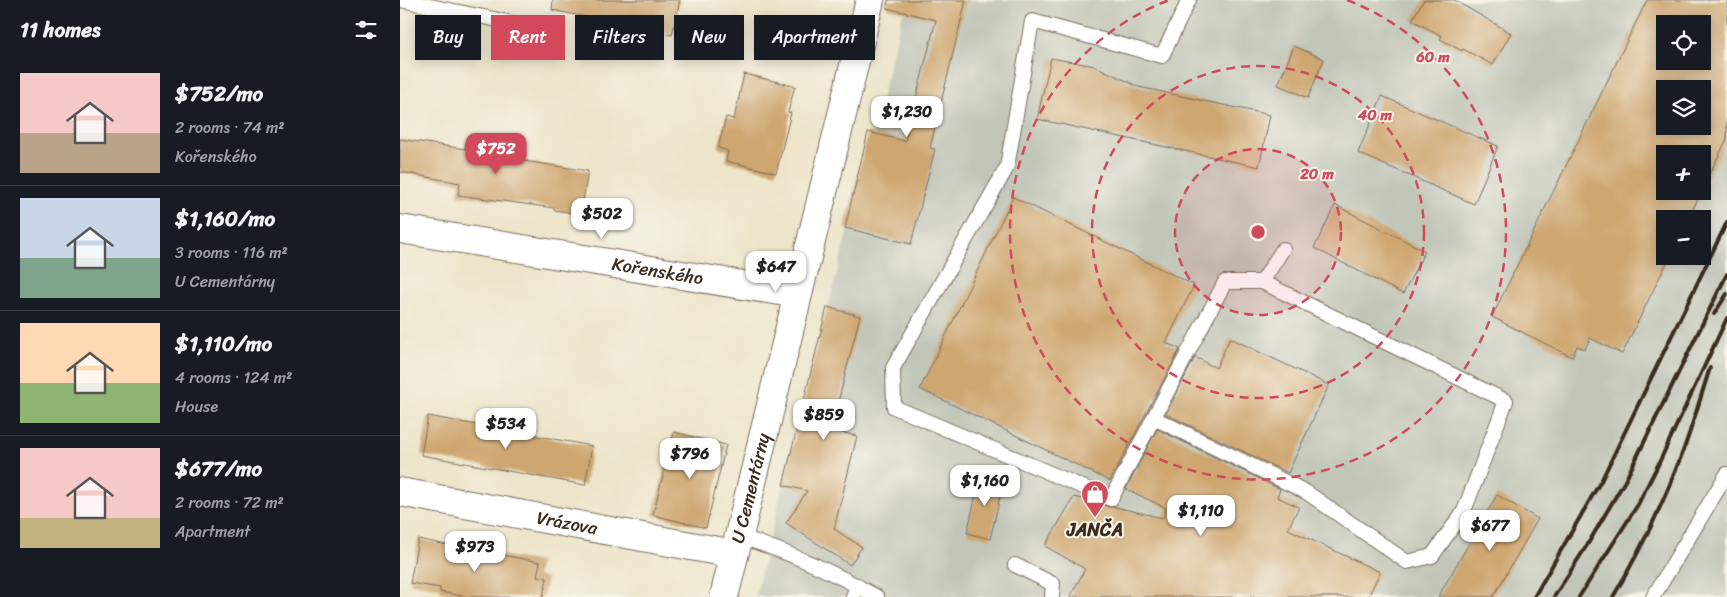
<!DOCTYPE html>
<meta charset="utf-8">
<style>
:root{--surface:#171b24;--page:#20242c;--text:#f1f3f6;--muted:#9ea1a6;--line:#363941;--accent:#d1495b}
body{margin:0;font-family:Sriracha,sans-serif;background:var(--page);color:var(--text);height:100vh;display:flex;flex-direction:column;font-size:19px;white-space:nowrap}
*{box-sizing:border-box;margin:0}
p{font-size:16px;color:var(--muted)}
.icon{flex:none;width:28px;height:28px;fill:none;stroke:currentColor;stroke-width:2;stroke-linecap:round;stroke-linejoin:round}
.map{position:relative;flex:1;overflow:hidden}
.side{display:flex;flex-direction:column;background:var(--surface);width:400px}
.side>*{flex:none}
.hud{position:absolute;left:15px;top:15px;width:475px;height:45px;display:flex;gap:10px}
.controls{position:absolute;left:1256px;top:15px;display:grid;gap:10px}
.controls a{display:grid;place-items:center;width:55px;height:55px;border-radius:0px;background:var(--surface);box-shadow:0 2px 12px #0003;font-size:25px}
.price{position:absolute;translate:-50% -42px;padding:0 11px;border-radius:10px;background:#fff;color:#222;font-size:16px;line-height:32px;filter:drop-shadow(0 1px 2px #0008)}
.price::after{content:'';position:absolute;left:50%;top:30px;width:15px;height:11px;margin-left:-8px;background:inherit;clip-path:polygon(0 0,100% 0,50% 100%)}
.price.on{background:var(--accent);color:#fff}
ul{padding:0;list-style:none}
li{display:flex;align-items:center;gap:15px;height:125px;padding:0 20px}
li+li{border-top:1px solid var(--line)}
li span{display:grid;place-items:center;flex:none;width:140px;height:100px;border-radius:0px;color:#555}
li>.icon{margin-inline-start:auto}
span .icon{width:60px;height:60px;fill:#fffc;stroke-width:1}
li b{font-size:21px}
h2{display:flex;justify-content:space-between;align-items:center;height:60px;padding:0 20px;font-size:21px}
.tag{padding:0 18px;border-radius:0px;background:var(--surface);box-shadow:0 2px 12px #0003;font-size:18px;line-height:45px}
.tag.on{background:var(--accent);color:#fff}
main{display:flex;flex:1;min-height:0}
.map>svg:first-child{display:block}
</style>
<main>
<section class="side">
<h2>11 homes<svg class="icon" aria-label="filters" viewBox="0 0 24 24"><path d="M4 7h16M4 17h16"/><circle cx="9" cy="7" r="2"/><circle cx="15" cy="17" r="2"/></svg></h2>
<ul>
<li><span style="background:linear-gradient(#f6c9c9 60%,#b9a48a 0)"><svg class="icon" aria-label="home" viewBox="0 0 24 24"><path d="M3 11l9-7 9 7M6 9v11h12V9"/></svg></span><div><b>$752/mo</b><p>2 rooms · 74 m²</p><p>Kořenského</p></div></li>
<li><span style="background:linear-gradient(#c9d6e8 60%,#7fa58c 0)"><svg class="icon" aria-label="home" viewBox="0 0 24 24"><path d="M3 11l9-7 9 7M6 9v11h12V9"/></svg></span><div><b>$1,160/mo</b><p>3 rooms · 116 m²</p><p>U Cementárny</p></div></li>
<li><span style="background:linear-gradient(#ffd9b3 60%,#8fb573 0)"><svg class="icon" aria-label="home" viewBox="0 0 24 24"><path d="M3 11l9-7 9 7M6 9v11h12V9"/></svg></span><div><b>$1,110/mo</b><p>4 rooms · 124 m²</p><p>House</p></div></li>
<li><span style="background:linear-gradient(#f6c9c9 70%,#c2b280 0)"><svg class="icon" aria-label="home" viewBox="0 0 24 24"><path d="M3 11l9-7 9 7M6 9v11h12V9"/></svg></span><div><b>$677/mo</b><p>2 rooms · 72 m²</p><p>Apartment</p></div></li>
</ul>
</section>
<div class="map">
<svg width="1327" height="597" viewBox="0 0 1327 597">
<rect width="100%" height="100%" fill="#f7f3e8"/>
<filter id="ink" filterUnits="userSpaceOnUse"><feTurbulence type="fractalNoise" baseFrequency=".02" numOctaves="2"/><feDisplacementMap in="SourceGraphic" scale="10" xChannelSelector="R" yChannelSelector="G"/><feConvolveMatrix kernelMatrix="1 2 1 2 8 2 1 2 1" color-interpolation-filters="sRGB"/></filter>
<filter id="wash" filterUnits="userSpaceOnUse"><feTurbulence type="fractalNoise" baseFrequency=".0096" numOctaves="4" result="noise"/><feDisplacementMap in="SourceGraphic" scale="20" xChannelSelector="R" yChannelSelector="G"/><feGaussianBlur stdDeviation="1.12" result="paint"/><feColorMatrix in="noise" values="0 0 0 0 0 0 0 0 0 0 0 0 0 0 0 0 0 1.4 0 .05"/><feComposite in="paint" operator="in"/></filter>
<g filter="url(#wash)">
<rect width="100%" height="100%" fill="#ede5ca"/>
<path fill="#c2c6b9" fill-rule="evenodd" d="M506 0H1327V597H355ZM1265 24H1302V61H1265ZM1265 89H1302V126H1265ZM1265 154H1302V191H1265ZM1265 219H1302V256H1265Z"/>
<g id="blocks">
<g fill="#cea66f" fill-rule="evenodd">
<polygon points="153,0 280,0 272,35 152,10"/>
<polygon points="488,0 566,0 530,148 535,149 511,244 445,228 468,132 505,141 536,20 487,8"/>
<polygon points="1024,0 1054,0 1111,33 1093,65 1063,49 1062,51 1040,39 1042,36 1012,20"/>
<path d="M1247 0H1327V139L1302 189V154H1265V191H1302L1288 219H1265V256H1270L1222 354 1190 338 1185 349 1177 346 1172 357 1092 317ZM1265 24H1302V61H1265ZM1265 89H1302V126H1265Z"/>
<polygon points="894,46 924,59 908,98 878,85"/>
<polygon points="651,58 695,66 739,87 870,115 859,167 637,119"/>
<polygon points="344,74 395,86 388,112 391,113 376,173 326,161 328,151 318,148 326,117 334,119"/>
<polygon points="982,96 1098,146 1074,204 958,153"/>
<polygon points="0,139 65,149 66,142 99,148 98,157 188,171 181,213 175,212 174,213 154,210 154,208 58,195 60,183 0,172"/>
<polygon points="613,197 794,285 766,343 780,349 710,481 520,389"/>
<polygon points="935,205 1025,251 1003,294 914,248"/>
<polygon points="427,307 460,316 431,430 457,436 434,529 462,547 450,565 386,523 407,491 383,485"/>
<polygon points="830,338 929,385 888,473 766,414 795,357 816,368"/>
<polygon points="28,416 192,446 185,485 21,455"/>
<polygon points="757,429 880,489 877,497 899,507 888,529 980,572 968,597 670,597 685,569 645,546 674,497 696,502 708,507 715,507 763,518 766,508 726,489"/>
<polygon points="274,432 326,445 306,528 253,515 265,467 273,460 269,450"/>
<polygon points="581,474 604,480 590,539 567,533"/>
<polygon points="1097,495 1138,519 1093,597 1038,597"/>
<polygon points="18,539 95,555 96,554 140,562 137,576 147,578 143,597 68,597 40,592 40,588 10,583"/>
</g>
</g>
</g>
<g filter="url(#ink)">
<use href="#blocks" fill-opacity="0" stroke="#796b5a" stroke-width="1"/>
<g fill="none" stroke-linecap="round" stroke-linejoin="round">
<g stroke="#796b5a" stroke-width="16">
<g id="service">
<polyline points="0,0 147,30"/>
<polyline points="789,0 762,56 632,21 607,167 493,368 494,407 711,499 825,282 862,282 883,249"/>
<polyline points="754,418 906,492 1007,562 1032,556 1064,511 1106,401 862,282"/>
<path d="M338 536C386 551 434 572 477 597"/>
<polyline points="615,565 653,584 652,597"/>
<polyline points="453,597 457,585"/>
<polyline points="1253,597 1327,474"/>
</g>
</g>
<g stroke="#796b5a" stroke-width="30">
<g id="minor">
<path id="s1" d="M0 229 398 294"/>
<path id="s2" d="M0 492 334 554"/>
<path id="s3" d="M324 597 470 0"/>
</g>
</g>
<use href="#service" stroke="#fff" stroke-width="14"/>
<use href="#minor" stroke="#fff" stroke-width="28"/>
<g stroke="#3b2a1e" stroke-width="4">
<polyline points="1314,314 1327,294"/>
<polyline points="1134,597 1202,479 1327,222"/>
<polyline points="1154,597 1189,542 1226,479 1327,274"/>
<polyline points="1179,597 1237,506 1257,467 1327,318"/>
<path d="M1213 597C1239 553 1262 507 1280 459 1292 429 1300 398 1310 368"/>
</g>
</g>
</g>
<circle cx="858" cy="232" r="83" fill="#d1495b" fill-opacity=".12"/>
<g fill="none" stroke="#d1495b" stroke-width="2.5" stroke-dasharray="9 6">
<circle cx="858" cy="232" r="83"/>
<circle cx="858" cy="232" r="166"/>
<path d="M947 0A248 248 0 1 1 769 0"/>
</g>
<defs>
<g id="shop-pin" transform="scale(1.4375)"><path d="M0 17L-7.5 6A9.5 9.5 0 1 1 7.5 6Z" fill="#d1495b" stroke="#f7f3e8"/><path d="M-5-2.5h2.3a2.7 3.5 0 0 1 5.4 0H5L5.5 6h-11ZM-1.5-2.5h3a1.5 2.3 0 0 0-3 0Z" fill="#fff"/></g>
</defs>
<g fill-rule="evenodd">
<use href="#shop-pin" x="695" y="494"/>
</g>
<g text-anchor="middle" stroke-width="4" stroke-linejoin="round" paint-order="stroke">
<g font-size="18" fill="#3b2a1e" stroke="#f7f3e8">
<text dy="6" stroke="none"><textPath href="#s1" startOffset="261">Kořenského</textPath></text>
<text dy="6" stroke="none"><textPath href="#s3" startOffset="112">U Cementárny</textPath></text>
<text dy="6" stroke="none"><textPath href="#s2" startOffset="170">Vrázova</textPath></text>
</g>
<g font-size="18" font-weight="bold" fill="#3b2a1e" stroke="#f7f3e8">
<text x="695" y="536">JANČA</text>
</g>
</g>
<circle cx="858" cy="232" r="8" fill="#d1495b" stroke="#f7f3e8" stroke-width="2.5"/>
<g font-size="15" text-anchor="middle" font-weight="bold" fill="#d1495b" stroke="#f7f3e8" stroke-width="4" stroke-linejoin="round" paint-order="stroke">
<text x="1033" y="62">60 m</text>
<text x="975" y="120">40 m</text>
<text x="917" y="179">20 m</text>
</g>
</svg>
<div class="controls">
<a><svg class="icon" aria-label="locate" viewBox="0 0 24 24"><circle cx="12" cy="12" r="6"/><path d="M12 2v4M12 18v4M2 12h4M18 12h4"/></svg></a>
<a><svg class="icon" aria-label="layers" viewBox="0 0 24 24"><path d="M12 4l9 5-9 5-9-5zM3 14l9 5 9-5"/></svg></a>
<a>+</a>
<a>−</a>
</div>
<b class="price" style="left:507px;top:138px">$1,230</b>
<b class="price on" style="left:96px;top:175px">$752</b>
<b class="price" style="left:202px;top:240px">$502</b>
<b class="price" style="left:376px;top:293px">$647</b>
<b class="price" style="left:424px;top:441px">$859</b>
<b class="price" style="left:106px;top:450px">$534</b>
<b class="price" style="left:290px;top:480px">$796</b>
<b class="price" style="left:585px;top:507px">$1,160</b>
<b class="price" style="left:801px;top:537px">$1,110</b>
<b class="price" style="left:1090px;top:552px">$677</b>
<b class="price" style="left:75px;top:573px">$973</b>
<div class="hud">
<a class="tag">Buy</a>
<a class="tag on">Rent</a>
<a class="tag">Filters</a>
<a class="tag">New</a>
<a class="tag">Apartment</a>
</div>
</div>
</main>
